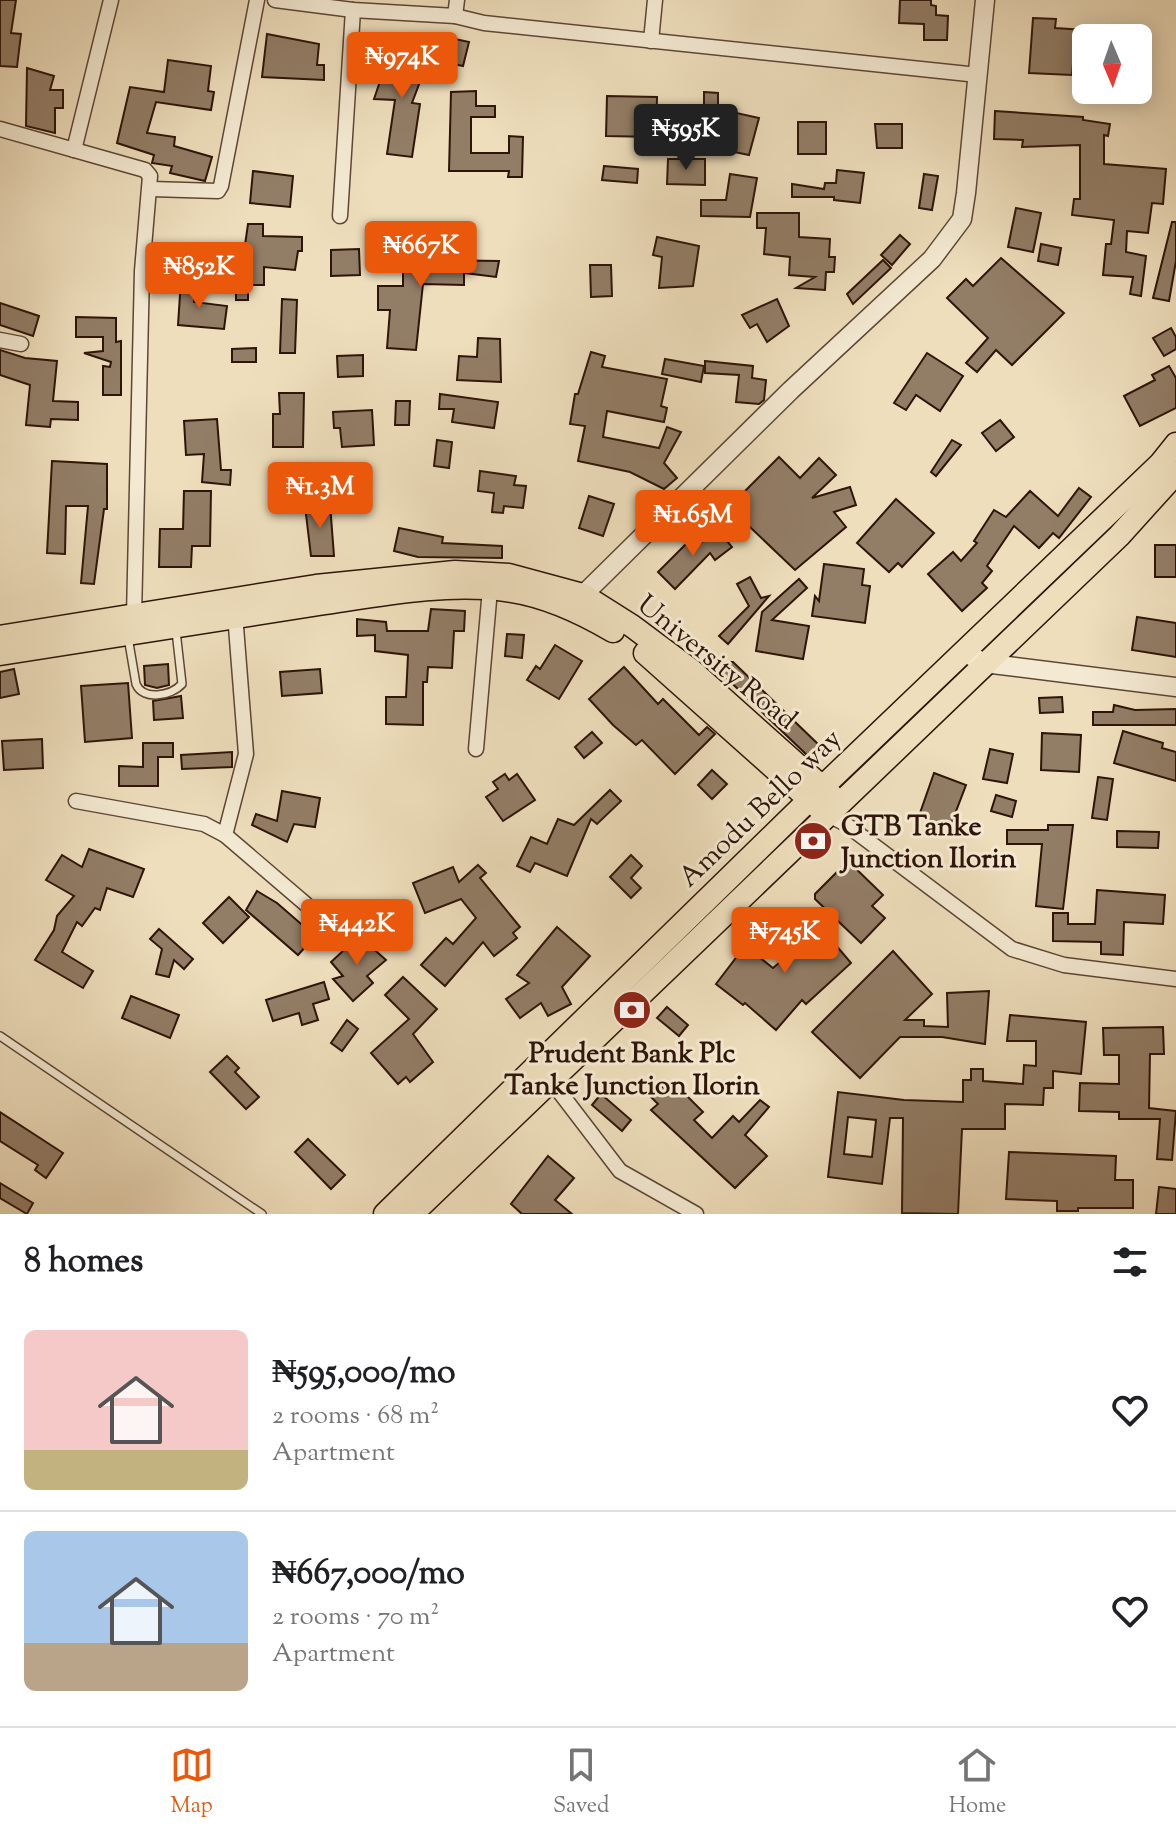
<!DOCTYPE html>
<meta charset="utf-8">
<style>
:root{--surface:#fff;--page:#f2f2f2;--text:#202124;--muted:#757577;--line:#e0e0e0;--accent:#ea580c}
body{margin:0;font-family:"Sorts Mill Goudy",serif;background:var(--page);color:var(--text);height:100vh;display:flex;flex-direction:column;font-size:30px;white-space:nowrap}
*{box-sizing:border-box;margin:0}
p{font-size:26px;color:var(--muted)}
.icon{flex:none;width:44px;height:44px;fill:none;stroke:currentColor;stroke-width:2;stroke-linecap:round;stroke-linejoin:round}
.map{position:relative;height:1214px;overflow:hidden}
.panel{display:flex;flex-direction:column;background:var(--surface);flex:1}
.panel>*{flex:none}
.needle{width:52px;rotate:178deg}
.fabs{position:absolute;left:1072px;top:24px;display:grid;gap:16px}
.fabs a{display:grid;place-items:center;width:80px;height:80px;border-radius:12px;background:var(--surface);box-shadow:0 4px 20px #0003;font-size:40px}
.price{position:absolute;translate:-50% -68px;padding:0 18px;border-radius:8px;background:var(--accent);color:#fff;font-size:26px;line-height:52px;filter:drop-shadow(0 2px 4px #0008)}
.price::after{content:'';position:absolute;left:50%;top:48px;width:24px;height:18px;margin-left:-12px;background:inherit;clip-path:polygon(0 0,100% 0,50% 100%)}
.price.active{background:#222;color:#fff}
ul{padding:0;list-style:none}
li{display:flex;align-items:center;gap:24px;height:200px;padding:0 24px}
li+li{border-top:2px solid var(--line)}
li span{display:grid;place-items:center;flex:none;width:224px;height:160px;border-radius:12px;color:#555}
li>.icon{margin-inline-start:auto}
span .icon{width:96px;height:96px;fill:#fffc;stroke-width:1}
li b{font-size:34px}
h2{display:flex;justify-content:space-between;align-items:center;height:96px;padding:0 24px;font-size:34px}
.tabs{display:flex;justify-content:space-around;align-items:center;height:112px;border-top:2px solid var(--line);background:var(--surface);font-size:22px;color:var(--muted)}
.tabs a{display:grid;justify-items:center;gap:4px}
.tabs .active{color:var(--accent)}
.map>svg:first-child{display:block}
</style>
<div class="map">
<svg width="1176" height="1214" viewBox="0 0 1176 1214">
<rect width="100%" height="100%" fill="#eedebc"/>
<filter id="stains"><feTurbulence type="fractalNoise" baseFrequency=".0025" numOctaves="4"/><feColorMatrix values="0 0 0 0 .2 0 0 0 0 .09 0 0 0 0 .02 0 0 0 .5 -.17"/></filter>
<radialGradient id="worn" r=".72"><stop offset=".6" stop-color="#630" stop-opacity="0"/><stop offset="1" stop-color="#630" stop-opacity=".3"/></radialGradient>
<g fill="#927d66" stroke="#2e1409" stroke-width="2" fill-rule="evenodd">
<polygon points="0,0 16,0 11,33 21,34 17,67 0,66"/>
<polygon points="900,0 931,0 931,5 936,6 936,15 948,16 947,40 924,40 924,24 899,23"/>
<polygon points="1033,18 1056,19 1055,28 1085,30 1084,52 1074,52 1072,75 1029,73"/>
<polygon points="267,34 319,44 317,65 324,65 324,80 262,77"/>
<polygon points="441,36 469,42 463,66 435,60"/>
<polygon points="391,49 427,63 412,103 420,104 412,157 387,154 395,100 374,99"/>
<polygon points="168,60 211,66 208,91 214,92 211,110 156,102 147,133 175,137 174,146 212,157 205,181 170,173 172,166 152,163 154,155 117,143 130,87 164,92"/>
<polygon points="27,68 54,76 50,90 63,90 63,108 55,108 55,133 26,126"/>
<polygon points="476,91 476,106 495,106 495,117 471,117 471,153 509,153 509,136 523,137 522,177 508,177 509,171 449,171 451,92"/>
<polygon points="704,92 718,93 718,109 759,118 749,155 720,149 726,119 704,119"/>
<polygon points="607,96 657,97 656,137 606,136"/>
<polygon points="995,111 1083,117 1083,120 1110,124 1108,136 1104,135 1104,164 1166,169 1163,204 1152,203 1148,233 1127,231 1126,252 1146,256 1141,296 1130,294 1133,277 1103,275 1106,244 1111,244 1114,220 1072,215 1074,199 1080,199 1080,145 1022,147 1023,140 994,139"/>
<rect x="798" y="122" width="28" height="32"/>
<polygon points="875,124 902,124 902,148 877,148"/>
<polygon points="668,159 705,159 705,185 667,184"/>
<polygon points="604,166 638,169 637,183 602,180"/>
<polygon points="837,170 864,173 860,203 834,200 834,197 792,197 792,184 824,189 825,183 836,183"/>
<polygon points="253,171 293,176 290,207 250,203"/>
<polygon points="730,174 757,178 750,217 701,216 701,200 726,200"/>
<polygon points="924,174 938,176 932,210 919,208"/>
<polygon points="1016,208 1041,213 1033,252 1008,247"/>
<polygon points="757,213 799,213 799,237 830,239 829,257 835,257 834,272 826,272 825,290 796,288 815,277 789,275 790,257 764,254 766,228 757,228"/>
<polygon points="1172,222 1176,222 1176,261 1169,301 1153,298"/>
<polygon points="248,224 263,224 263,236 302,237 302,251 298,251 295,270 264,267 264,285 248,285 248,300 236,300 236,273 241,273"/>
<polygon points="900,235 910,244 892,265 881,255"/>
<polygon points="403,237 428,237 428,260 499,261 496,277 464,273 464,285 423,284 416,350 387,348 390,310 378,310 378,286 403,286"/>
<polygon points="657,237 699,246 693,286 659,288 662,257 653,255"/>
<polygon points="1041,244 1061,248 1058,265 1038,261"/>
<polygon points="359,249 360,275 331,276 331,250"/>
<polygon points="1001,258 1064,313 1012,365 996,350 977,372 966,363 988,338 947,298 966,279 973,286"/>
<polygon points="883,260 891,268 853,304 847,294"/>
<polygon points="590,265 611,265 612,296 591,297"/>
<polygon points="181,280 196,282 194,302 227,306 224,329 178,325"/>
<polygon points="282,299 297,300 295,353 280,353"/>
<polygon points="777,299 789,326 767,342 757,324 750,328 742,315"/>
<polygon points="0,303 39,316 33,336 0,325"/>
<polygon points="76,317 116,318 116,342 121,341 121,395 103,395 103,366 110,367 111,362 84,353 103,351 103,337 76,337"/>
<polygon points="1171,328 1176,337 1176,349 1164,356 1153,338"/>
<polygon points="478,338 500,339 501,382 457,380 459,356 477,357"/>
<polygon points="256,348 256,362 232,362 232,349"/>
<polygon points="0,350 25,358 57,361 53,401 78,402 78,420 51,419 50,427 26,425 30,385 0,375"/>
<polygon points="591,352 605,356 602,367 667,379 661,406 667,408 664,422 607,411 603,437 659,448 667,427 681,432 664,463 677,478 664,489 630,472 578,461 585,426 570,424 575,394 578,394"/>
<polygon points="927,353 963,376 940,411 916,395 906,410 894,403"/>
<polygon points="363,355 363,376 338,377 337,356"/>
<polygon points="665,359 704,366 701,382 662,374"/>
<polygon points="705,361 753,366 752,378 766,380 764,400 759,404 736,402 739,375 705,373"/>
<polygon points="1169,366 1176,378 1176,408 1140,426 1124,396 1155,380 1152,375"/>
<polygon points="279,393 304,393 303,447 273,447 273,414 280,414"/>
<polygon points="440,394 498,402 494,428 452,422 454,409 439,409"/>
<polygon points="396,401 410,401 409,425 395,425"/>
<polygon points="372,410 374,445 342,447 340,428 334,428 333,412"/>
<polygon points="217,419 221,470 231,470 230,485 202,482 204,454 186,455 184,421"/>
<polygon points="1000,420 1014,437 996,451 982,433"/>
<polygon points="437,440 452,442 449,468 434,466"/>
<polygon points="952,440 961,445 936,476 931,472"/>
<polygon points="779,457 800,478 819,458 836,475 812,498 850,487 856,505 834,512 846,527 795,570 729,507"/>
<polygon points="52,461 107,464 107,509 104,509 94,584 81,583 88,506 66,506 65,554 47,553"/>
<polygon points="480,471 516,476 514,485 526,486 523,508 504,506 503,513 492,512 494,493 478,491"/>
<polygon points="1079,488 1091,497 1059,538 1053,533 1039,548 1014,526 987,566 992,571 982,583 987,588 962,611 928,574 953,552 961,561 977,543 974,541 994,510 1006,517 1030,491 1058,516"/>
<polygon points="184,491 211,491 210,546 192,546 191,567 159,567 160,529 183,529"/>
<polygon points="589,496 614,504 603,536 579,528"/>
<polygon points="896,499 934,533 902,567 898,563 889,572 857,543"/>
<polygon points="330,504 334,556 311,556 305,506"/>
<polygon points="399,528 443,537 442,543 502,546 502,558 418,557 394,551"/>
<polygon points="718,530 732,547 715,560 710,553 675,589 658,572 692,538 698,545"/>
<rect x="1155" y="545" width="21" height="32"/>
<polygon points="824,564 864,569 862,585 870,586 865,623 812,616 815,596 819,601"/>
<polygon points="750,577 761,598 769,596 728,644 719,636 749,606 737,584"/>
<polygon points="799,579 807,588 772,620 809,626 803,659 756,651 762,612"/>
<polygon points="431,609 465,611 464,631 454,631 452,668 428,667 427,682 423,682 423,725 386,724 386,697 406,697 408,655 375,651 375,635 357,636 357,619 386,622 387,631 428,631"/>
<polygon points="1137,617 1176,623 1176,657 1132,650"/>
<polygon points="507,634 524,635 522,658 505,656"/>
<polygon points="555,645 582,661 559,699 527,680 536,666 540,669"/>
<polygon points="728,662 733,662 819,745 808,756 719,671"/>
<polygon points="168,664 169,685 157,688 145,685 144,666"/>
<polygon points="624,667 658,704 663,699 699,735 707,727 715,734 675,774 642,740 636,745 613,725 589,699"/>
<polygon points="14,669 19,694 0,698 0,672"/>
<polygon points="320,669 322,693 282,696 280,672"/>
<polygon points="128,683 132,738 85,742 81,686"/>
<polygon points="181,696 183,718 154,720 153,701"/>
<polygon points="1062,697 1063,712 1040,713 1039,698"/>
<polygon points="1114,705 1135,710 1176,709 1176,725 1093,725 1093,712 1113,712"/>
<polygon points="1123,731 1163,743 1162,748 1176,752 1176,781 1114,763"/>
<polygon points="592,732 602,743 584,758 575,747"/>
<polygon points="1042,733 1081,735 1079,772 1041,770"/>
<polygon points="42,739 43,768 4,770 2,741"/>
<polygon points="143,743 173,743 173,757 158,757 158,786 119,786 119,766 143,767"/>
<polygon points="990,749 1013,754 1007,783 983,779"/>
<polygon points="232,752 232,767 182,769 181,755"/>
<polygon points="712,770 727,784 712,799 698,785"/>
<polygon points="934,773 966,785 950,827 919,816"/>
<polygon points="505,774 509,780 517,774 535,800 503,821 486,797 498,789 493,782"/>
<polygon points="1098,777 1113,779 1107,820 1092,818"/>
<polygon points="610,790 621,801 597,824 591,819 567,876 535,863 530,872 517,866 531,837 547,844 558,819 574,825"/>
<polygon points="282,791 320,798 315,827 294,824 287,842 252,825 256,814 277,821"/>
<polygon points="996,795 1016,801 1012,817 991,811"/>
<polygon points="1048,825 1073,825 1063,909 1036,906 1042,844 1007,844 1007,830 1048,830"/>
<polygon points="1117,831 1159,832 1158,848 1117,847"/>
<polygon points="89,849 144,869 133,897 107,888 100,910 95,908 82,926 77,922 62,952 93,971 83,988 35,960 54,930 57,916 74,896 46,880 62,855 82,867"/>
<polygon points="631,855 642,866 631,878 641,888 631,898 610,877"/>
<polygon points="848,861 883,895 872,906 885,918 861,943 815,899 815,894"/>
<polygon points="478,865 486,873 480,878 520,927 513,933 517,938 494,956 483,942 445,986 421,965 446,938 453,944 476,918 461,899 425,913 413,883 453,867 459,882"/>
<polygon points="1097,890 1165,895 1163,924 1124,922 1123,955 1101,954 1101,942 1053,941 1053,913 1068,913 1068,924 1095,924"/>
<polygon points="257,891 277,903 315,936 298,955 246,910"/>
<polygon points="229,897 249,917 223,943 203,923"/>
<polygon points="811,916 851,963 806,1004 802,1000 776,1030 745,1003 743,1005 716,984 745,946 773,968 800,945 790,934"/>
<polygon points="557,927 590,956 562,987 571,1004 548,1016 541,1003 520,1018 506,999 529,983 517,975"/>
<polygon points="159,929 193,959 184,969 174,960 169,977 156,974 162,949 150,939"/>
<polygon points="359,936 386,960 367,976 373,983 353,1001 333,979 343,976 331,962"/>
<polygon points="893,951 932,994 905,1020 924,1020 924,1026 948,1027 947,993 989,991 985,1044 942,1037 900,1037 860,1078 812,1032"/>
<polygon points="403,977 437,1009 413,1034 433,1062 410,1082 406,1077 398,1084 371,1053 409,1019 385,995"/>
<polygon points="324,982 329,999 313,1004 318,1020 302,1025 299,1013 273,1021 266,1000"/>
<polygon points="131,996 179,1015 170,1038 122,1018"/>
<polygon points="667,1007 688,1025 679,1036 657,1018"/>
<path d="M1010 1015 1086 1022 1081 1074 1053 1071V1088H1044L1043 1105 1005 1104V1129H962L958 1214 902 1213 903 1118H890L882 1184 828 1177 838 1092 904 1100 963 1102V1080H971V1069H983V1081L1023 1084 1024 1065 1036 1066V1041H1007ZM848 1117 876 1120 872 1157 844 1154Z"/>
<polygon points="347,1020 358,1029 342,1051 331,1043"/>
<polygon points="1163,1027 1164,1054 1150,1054 1149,1108 1176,1111 1172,1160 1157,1159 1160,1119 1119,1119 1119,1112 1079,1111 1080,1083 1119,1084 1119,1055 1104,1055 1103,1028"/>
<polygon points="227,1056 239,1068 235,1072 259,1097 246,1109 210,1072"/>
<polygon points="659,1083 668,1092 676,1085 703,1112 694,1120 712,1138 733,1116 739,1122 760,1100 769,1107 745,1135 767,1156 735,1188 651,1110 658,1104 648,1094"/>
<polygon points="601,1094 631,1120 622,1131 592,1105"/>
<polygon points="0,1112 63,1153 46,1178 35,1170 38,1165 0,1141"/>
<polygon points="308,1139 345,1175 331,1189 295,1152"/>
<polygon points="1009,1152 1116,1156 1115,1180 1133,1180 1133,1208 1078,1208 1078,1211 1057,1211 1057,1201 1006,1199"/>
<polygon points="548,1156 574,1178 555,1200 572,1214 522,1214 511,1204"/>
<polygon points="0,1183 33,1203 27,1214 0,1198"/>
<polygon points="1159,1187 1176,1189 1176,1214 1156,1214"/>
</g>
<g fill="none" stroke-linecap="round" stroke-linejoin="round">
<g stroke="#5e4636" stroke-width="10">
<g id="service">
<path d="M128 637 136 684C143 701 171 696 182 684L176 631"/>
<polyline points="0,1036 262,1214"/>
</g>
</g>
<g stroke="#5e4636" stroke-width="17">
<g id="minor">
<polyline points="275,0 353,10 455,16 484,23 978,75"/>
<polyline points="455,16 457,0"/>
<polyline points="651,41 655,0"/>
<polyline points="0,129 145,170 150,176 142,271 134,616"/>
<polyline points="74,150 111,0"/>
<polyline points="151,189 218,191 221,186 257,0"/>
<polyline points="340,216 353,10"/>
<polyline points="0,340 21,344"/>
<polyline points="476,749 490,589"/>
<polyline points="76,801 204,824 225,835 322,918"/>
<polyline points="827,814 844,823 1012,949 1064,965 1176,979"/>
<polyline points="225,835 246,754 235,614"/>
<polyline points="552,1082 620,1171 696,1214"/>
</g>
</g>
<g stroke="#5e4636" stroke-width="21">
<g id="tertiary">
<polyline points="583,595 791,390 932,259 962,219 966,193 985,0"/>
<polyline points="964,652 984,663 1176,687"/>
</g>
</g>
<g stroke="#2e1409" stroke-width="25">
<g id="primary">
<polyline points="0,637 316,586 455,572 509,575 583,595 632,626 691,670 832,796"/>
<polyline points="645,653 819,808"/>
<path d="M0 654C106 637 212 620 319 604 380 595 444 582 506 590 544 595 581 612 613 631"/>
<polyline points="385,1214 809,800 1160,464 1176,444"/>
<polyline points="412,1214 1119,536 1176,473"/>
</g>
</g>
<use href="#service" stroke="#f4ead3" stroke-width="7"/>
<use href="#minor" stroke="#f4ead3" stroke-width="14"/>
<use href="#tertiary" stroke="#f4ead3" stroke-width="18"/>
<use href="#primary" stroke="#eedebc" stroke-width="22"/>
</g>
<defs>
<g id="bank-disc" transform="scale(2)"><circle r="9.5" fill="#8f2418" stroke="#f4ead3"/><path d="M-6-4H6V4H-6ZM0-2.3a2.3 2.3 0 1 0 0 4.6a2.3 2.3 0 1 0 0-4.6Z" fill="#fff"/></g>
</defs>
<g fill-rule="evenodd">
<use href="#bank-disc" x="813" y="841"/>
<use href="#bank-disc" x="632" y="1010"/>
</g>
<g text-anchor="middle" stroke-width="6" stroke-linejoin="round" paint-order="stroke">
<g font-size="28" fill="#2e1409" stroke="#f4ead3">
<text transform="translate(718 661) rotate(39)" y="10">University Road</text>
<text transform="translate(759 807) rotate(-44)" y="10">Amodu Bello way</text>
</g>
<g font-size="28" font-weight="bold" fill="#2e1409" stroke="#f4ead3" text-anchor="start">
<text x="841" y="835">GTB Tanke<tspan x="841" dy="32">Junction Ilorin</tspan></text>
<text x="632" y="1062" text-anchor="middle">Prudent Bank Plc<tspan x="632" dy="32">Tanke Junction Ilorin</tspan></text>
</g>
</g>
<rect width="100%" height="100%" filter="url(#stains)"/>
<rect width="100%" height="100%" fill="url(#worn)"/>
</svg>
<div class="fabs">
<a><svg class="needle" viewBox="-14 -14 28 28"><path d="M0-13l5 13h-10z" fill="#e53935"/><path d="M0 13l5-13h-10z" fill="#757577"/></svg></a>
</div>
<b class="price" style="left:402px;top:100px">₦974K</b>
<b class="price active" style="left:686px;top:172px">₦595K</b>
<b class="price" style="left:421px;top:289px">₦667K</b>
<b class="price" style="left:199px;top:310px">₦852K</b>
<b class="price" style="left:320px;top:530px">₦1.3M</b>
<b class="price" style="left:693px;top:558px">₦1.65M</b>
<b class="price" style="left:357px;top:967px">₦442K</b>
<b class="price" style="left:785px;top:975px">₦745K</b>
</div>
<section class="panel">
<h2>8 homes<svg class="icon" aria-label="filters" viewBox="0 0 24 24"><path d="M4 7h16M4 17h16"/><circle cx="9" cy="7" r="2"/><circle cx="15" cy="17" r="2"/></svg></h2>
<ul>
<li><span style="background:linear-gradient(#f6c9c9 75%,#c2b280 0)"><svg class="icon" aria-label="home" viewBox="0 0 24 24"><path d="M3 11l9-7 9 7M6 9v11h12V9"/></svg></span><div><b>₦595,000/mo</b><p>2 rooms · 68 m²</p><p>Apartment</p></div><svg class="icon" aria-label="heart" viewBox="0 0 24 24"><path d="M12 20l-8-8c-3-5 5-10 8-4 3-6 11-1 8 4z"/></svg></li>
<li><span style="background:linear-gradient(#a9c7e8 70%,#b9a48a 0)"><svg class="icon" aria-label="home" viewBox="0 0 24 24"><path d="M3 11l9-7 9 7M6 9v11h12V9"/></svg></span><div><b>₦667,000/mo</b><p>2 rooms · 70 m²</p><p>Apartment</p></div><svg class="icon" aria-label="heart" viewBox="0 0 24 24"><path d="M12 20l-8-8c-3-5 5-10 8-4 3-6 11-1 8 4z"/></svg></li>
</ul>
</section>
<nav class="tabs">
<a class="active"><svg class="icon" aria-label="map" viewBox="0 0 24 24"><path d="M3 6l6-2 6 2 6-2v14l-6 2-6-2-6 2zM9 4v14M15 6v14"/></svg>Map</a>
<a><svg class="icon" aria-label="saved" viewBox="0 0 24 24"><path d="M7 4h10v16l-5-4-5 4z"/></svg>Saved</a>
<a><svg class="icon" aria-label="home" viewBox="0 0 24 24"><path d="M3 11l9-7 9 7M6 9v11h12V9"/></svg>Home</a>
</nav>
